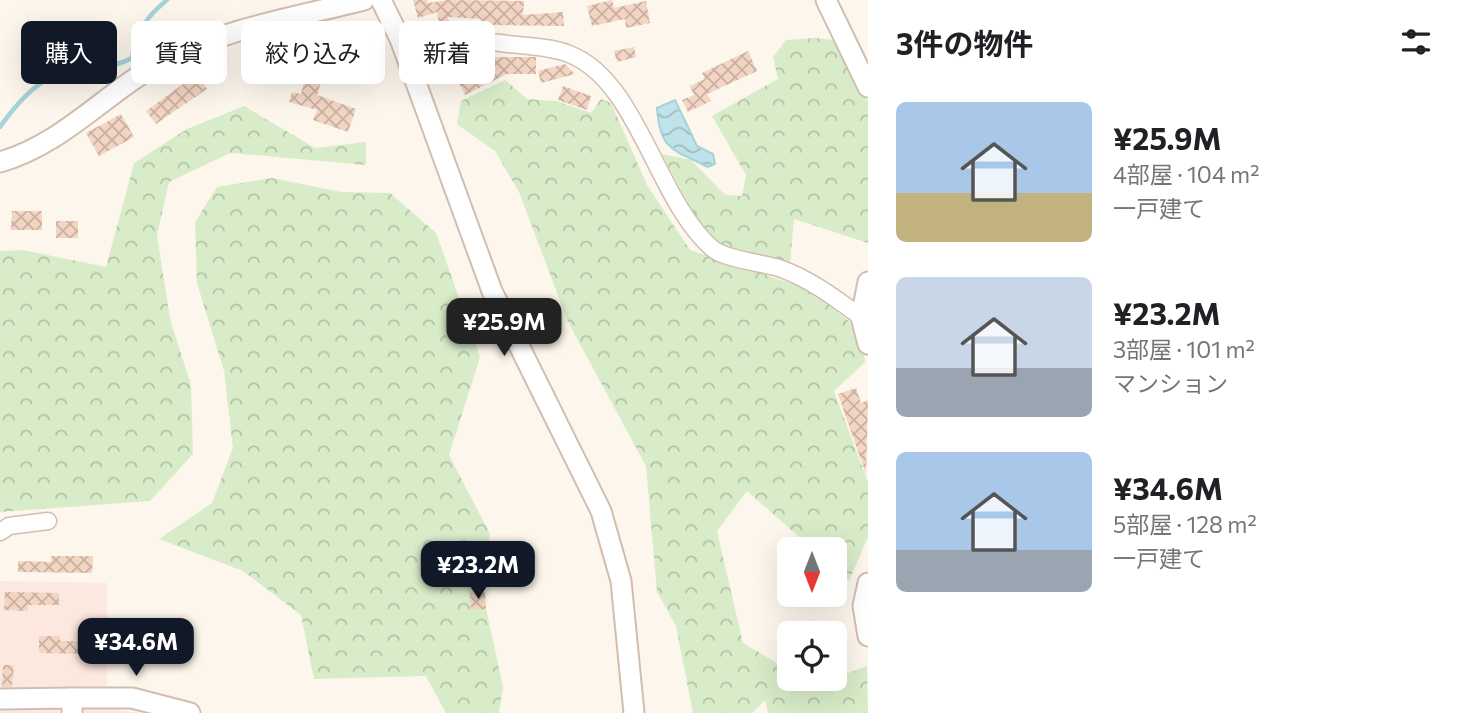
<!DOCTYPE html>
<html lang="ja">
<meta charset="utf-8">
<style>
:root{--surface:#fff;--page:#f6f6f6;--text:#202124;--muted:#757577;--accent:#111827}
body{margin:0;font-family:Commissioner,"Noto Sans JP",sans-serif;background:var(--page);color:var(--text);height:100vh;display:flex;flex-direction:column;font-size:26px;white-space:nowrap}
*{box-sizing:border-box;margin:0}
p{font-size:23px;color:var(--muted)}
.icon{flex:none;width:38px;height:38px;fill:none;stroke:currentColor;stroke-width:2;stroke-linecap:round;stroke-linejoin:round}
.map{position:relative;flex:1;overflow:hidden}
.panel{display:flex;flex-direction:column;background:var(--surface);width:595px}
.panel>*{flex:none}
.hud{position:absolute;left:21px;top:21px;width:665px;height:63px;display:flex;gap:14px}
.needle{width:46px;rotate:180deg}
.tools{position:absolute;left:777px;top:537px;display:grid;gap:14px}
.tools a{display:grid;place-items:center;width:70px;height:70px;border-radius:10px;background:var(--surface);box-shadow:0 7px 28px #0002;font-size:35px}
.price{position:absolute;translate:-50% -60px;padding:0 16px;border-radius:14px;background:var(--accent);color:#fff;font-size:23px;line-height:46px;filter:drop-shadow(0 2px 4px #0008)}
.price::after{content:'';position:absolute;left:50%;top:42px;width:21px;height:16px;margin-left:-10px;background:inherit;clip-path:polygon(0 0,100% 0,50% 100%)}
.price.on{background:#222;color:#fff}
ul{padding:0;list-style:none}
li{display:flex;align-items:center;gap:21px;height:175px;padding:0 28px}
li span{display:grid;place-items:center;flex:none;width:196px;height:140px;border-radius:10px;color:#555}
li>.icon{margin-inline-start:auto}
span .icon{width:84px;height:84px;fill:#fffc;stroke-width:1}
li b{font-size:30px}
h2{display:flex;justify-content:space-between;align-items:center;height:84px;padding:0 28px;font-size:30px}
.tag{padding:0 24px;border-radius:10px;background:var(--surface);box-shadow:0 7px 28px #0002;font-size:24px;line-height:63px}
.tag.on{background:var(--accent);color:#fff}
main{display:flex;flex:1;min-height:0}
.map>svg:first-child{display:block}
</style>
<main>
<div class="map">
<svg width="868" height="713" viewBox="0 0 868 713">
<defs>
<pattern id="forest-crowns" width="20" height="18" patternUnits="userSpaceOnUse" patternTransform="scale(1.75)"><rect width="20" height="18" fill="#d8ecc9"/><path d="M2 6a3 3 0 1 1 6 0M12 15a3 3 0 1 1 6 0" fill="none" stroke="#b4c2a5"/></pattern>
<pattern id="water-waves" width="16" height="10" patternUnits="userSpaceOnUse" patternTransform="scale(1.75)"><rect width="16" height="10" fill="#bfe3e8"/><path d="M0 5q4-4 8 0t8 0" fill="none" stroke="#a0bbbe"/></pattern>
<pattern id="building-cross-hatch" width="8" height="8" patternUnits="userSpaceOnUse" patternTransform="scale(1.75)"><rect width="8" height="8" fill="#f3d5c3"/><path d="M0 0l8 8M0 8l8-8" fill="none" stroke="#cab0a1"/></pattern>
</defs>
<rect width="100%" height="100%" fill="#fdf6ec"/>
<polygon fill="#fde8e0" points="0,581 107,583 107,709 143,713 0,713"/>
<g fill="url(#forest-crowns)">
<path d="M815 38 842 41 868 102V243L794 219 790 263C768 258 735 257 716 243 701 231 672 173 662 154L691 160 725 195 742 196 746 175 712 116 778 79 773 57 786 40Z"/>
<polygon points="505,80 527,99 556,101 591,113 601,99 611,103 647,185 690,250 808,289 849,321 863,345 865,362 834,391 868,482 868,537 849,581 835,569 835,550 813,549 747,491 717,531 743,643 789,670 789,679 805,679 816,685 867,666 868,713 768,713 765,700 752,713 693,713 676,626 657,592 646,466 568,322 519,192 495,151 457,124 461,101"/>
<polygon points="244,106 315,148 366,142 366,165 230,153 169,182 157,235 170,319 191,385 193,454 150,501 0,512 0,251 23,250 106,267 134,163 187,129"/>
<polygon points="272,178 341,192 390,193 436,233 480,357 449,455 490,534 481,585 503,687 499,713 446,713 426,676 314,679 301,615 243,571 159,539 212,503 233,448 224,371 197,283 195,222 217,187"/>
</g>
<path fill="url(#water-waves)" stroke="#a5d3da" stroke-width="2" d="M675 100 697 146 713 154 715 164 708 167C673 149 660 151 657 108Z"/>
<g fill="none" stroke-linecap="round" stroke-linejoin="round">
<path stroke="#a5d3da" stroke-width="4.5" d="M0 127C16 104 38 78 67 70 91 64 108 71 132 58 136 32 147 16 167 0"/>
</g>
<g fill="url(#building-cross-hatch)">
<polygon points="413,0 427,0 428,3 447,0 524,1 523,15 563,12 564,26 480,25 481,19 448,17 449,21 439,23 437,12 418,18"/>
<polygon points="612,0 614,8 646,1 650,23 626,28 625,19 592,26 587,6"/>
<polygon points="370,32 373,46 346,52 343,37"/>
<polygon points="634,47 636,57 617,62 614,51"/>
<polygon points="748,51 757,71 707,94 711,101 688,112 682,100 694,95 690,86 705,79 702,73"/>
<polygon points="492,57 536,57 536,74 507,74 465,95 455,75"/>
<polygon points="565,64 575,74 541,83 538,71"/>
<polygon points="307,71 323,76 317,95 356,109 348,132 313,120 317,110 289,102 292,92 301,94"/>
<polygon points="197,74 207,89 156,124 146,111"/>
<polygon points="563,86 591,96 587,110 558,100"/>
<polygon points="121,114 134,137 99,156 86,133"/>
<polygon points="12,211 42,211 42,230 11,230"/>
<rect x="56" y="221" width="22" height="17"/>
<polygon points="856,388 861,403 868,400 866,474 838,394"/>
<polygon points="51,556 93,556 92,573 18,572 18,561 51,562"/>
<polygon points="5,592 59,593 59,605 28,605 28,611 4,610"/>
<polygon points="485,592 486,609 471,610 470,593"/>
<polygon points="39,636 60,636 60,641 96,642 96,654 39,653"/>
<polygon points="3,665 14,665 12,687 2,687"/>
</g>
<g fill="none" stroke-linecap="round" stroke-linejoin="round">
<g stroke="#d1beb0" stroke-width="19">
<g id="minor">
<path d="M400 39C431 32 468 39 500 43 522 46 549 46 569 54 638 80 657 202 713 249 725 259 762 263 779 268 810 279 834 297 861 317"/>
<polyline points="0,532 9,526 48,521"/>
</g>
</g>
<g stroke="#d1beb0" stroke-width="23">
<g id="tertiary">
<polyline points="381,0 400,39 492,291 601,511 621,581 634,713"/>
<polyline points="826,0 868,87"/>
<path d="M0 162C61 145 105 94 159 63 221 29 296 17 364 0"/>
<polyline points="868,282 861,317 868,344"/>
<polyline points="868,583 863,606 868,636"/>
<polyline points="72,698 132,698 190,713"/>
<polyline points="0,699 72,698 72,713"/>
</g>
</g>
<use href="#minor" stroke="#fff" stroke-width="16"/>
<use href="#tertiary" stroke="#fff" stroke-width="19"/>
</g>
</svg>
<div class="tools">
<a><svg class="needle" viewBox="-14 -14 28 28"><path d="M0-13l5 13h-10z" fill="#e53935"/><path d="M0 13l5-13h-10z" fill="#757577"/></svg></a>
<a><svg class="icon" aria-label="locate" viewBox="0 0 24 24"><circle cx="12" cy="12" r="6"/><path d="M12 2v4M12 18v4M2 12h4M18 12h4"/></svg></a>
</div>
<b class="price on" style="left:504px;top:358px">¥25.9M</b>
<b class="price" style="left:478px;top:601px">¥23.2M</b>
<b class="price" style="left:136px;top:678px">¥34.6M</b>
<div class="hud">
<a class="tag on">購入</a>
<a class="tag">賃貸</a>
<a class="tag">絞り込み</a>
<a class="tag">新着</a>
</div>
</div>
<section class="panel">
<h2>3件の物件<svg class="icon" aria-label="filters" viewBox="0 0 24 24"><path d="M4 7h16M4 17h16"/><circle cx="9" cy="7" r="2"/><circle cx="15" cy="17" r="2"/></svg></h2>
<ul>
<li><span style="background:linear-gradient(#a9c7e8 65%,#c2b280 0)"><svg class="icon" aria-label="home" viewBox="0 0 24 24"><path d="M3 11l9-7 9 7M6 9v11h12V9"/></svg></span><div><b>¥25.9M</b><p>4部屋 · 104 m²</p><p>一戸建て</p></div></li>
<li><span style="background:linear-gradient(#c9d6e8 65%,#9aa5b1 0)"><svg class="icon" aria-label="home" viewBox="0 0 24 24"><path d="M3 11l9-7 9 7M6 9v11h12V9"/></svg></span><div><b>¥23.2M</b><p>3部屋 · 101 m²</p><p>マンション</p></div></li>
<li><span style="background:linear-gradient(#a9c7e8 70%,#9aa5b1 0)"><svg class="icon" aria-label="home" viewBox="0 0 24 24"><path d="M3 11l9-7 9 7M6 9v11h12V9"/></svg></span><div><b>¥34.6M</b><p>5部屋 · 128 m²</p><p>一戸建て</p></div></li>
</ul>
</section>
</main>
